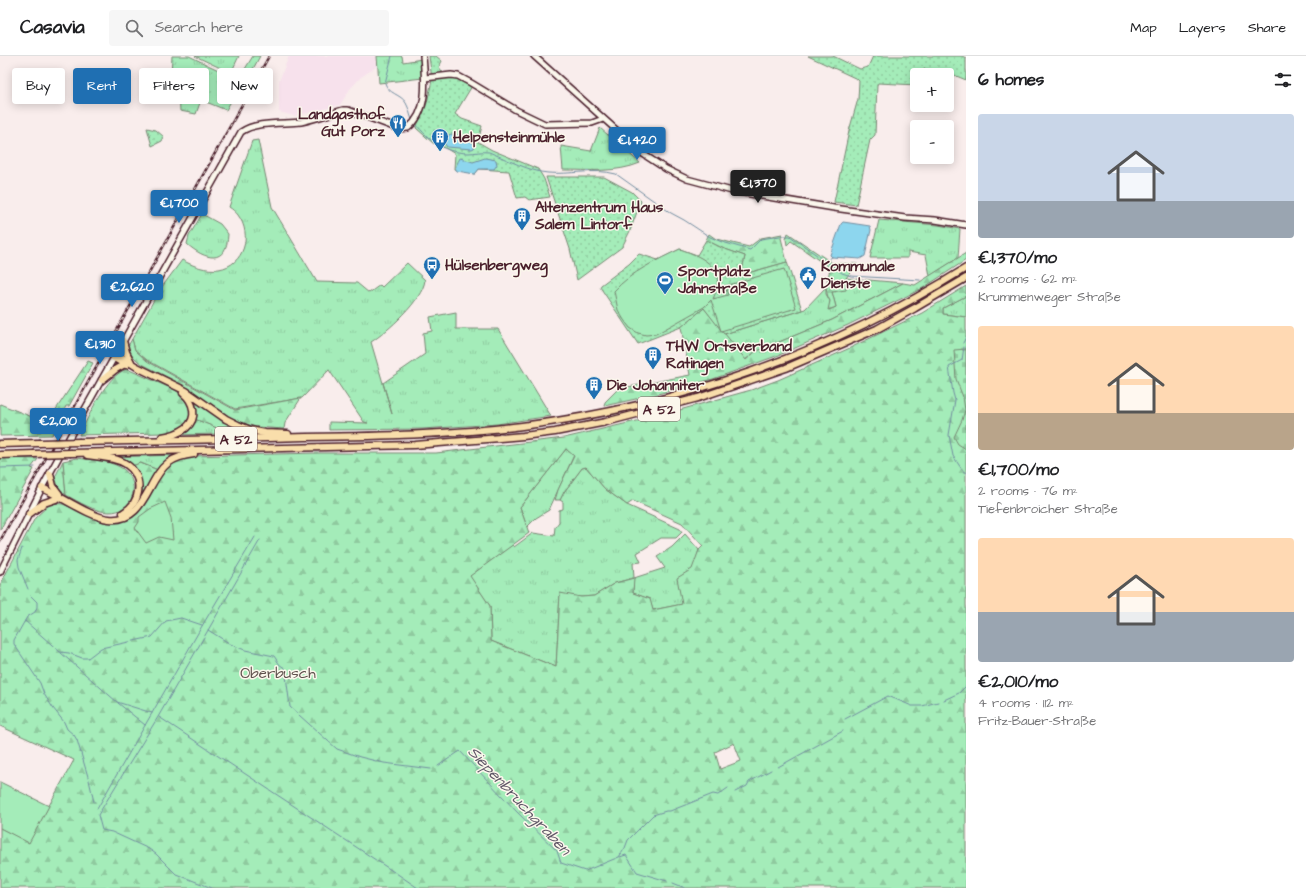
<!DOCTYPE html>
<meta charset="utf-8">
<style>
:root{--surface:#fff;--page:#f6f6f6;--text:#202124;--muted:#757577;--line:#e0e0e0;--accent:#1f6fb2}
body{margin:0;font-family:"Architects Daughter",sans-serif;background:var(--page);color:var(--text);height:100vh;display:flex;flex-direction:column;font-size:15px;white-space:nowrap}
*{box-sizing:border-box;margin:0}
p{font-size:13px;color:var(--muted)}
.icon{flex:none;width:22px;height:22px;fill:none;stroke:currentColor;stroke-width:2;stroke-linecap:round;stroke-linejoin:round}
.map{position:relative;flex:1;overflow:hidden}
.side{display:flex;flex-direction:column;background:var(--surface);width:340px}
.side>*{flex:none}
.top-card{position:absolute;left:12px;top:12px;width:380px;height:36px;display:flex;gap:8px}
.buttons{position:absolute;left:910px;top:12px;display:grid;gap:8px}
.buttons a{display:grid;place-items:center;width:44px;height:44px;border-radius:4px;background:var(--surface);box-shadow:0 2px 10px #0003;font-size:20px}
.price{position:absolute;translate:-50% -34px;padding:0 9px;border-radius:4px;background:var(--accent);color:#fff;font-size:13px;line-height:26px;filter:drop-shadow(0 1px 2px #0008)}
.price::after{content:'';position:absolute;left:50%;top:24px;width:12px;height:9px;margin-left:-6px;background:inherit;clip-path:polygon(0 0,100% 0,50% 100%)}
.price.on{background:#222;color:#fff}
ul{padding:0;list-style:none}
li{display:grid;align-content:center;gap:8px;height:212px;padding:0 12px}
li span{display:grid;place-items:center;height:124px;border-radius:4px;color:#555}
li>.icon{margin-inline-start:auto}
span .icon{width:72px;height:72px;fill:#fffc;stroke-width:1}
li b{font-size:17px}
h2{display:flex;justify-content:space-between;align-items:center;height:48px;padding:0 12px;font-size:17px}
.tag{padding:0 14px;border-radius:4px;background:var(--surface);box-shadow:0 2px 10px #0003;font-size:14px;line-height:36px}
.tag.on{background:var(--accent);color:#fff}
header{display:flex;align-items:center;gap:24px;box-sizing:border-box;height:56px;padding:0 20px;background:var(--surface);border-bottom:1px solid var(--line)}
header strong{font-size:19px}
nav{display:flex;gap:22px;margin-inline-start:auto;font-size:14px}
.search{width:280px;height:36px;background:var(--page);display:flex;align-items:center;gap:10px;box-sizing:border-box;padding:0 14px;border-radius:4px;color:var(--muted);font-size:15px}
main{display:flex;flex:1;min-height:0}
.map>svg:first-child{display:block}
</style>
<header>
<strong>Casavia</strong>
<div class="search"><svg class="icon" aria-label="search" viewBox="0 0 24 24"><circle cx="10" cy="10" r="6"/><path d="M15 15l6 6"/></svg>Search here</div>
<nav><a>Map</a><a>Layers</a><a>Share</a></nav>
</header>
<main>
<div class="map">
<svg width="966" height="832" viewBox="0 0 966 832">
<defs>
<pattern id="grass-tufts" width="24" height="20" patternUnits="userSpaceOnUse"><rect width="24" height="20" fill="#a4ecb9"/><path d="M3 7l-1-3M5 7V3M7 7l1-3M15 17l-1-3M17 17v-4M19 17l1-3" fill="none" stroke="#8fca9f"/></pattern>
<pattern id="forest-firs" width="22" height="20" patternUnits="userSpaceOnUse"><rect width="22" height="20" fill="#a4ecb9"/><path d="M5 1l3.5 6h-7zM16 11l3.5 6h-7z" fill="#8fca9f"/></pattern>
<pattern id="cemetery-stones" width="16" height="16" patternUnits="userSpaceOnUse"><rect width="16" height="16" fill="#a4ecb9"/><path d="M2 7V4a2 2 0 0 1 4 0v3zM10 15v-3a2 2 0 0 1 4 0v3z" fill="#8fca9f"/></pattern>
<pattern id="park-dots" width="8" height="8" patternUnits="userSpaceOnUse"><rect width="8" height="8" fill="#a4ecb9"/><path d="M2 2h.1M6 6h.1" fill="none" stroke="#8fca9f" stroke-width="1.8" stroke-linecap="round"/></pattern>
</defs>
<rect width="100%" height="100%" fill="#f9edec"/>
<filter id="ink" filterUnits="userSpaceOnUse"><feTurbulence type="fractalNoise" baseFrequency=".025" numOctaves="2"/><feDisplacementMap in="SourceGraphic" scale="8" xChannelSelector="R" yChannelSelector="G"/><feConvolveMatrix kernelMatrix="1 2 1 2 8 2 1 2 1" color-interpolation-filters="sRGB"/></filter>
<g filter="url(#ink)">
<polygon fill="#f7e1ec" points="289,0 387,0 387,4 361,21 350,33 340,49 294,60 279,56 279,25"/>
<g fill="url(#grass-tufts)" stroke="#778672">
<path d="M172 0H189L231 20 237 27 238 33 226 54 201 44 196 58 180 55C179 40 182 30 166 25L169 23 171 20Z"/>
<polygon points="195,0 239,0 231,17"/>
<polygon points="377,0 402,0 403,6 422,3 423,22 379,27"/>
<path d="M600 72 640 107C617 117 588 114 563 114L561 90 591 95Z"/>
<path d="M258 84 272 151 317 226 357 227 369 237 380 229 382 231 407 207 425 224C423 244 387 276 371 286L392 358 383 327 425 298 423 277 432 275 430 261 456 256V273H498L551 360 497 368 422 373 329 374V366L368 367 364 366 329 314 302 342 235 353 147 304 135 294 132 283 159 235 182 204C193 210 206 215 219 213 244 209 253 179 238 159 236 156 232 153 229 151L252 85Z"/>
<path d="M202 158 220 168 228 178C227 210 205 204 187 188L189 180Z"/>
<polygon points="879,164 938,169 960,173 958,202 930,220 926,199 908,196 908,202 870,202"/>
<polygon points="846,222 903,227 832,264 755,296 745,304 724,278 805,253 826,231 826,238 830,245 829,254 836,251 832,236"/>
<polygon points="966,240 966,261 943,258 943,252"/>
<polygon points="195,363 222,374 230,368 257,377 175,379"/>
<polygon points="566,393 574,399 549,454 536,462 527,471 520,451"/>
<polygon points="179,399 158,414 141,407 132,410 111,401"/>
<polygon points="63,405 66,439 59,433 55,421"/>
<polygon points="586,411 605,433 627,449 680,473 682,476 676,482 661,482 637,497 641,506 633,507 634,522 665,512 657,501 672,491 685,478 699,494 683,548 653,554 649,543 633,537 633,522 615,527 594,540 581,541 560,538 556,611 491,585 490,550 469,520 512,489 514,491 533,477 554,480 555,471 559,466 559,454 563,453 563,446 560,444 564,436 582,412"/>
</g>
<g fill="url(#forest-firs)" stroke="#778672" fill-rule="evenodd">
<path d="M788 177 832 207 857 208 846 222V234L832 236 836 251 828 254 830 245C823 233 828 225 830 212L791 185 787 189 786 183Z"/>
<polygon points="709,178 716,183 749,191 761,182 782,178 781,182 787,206 741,219 745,200 722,192 706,184"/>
<polygon points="966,197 966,204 923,232 848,269 779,299 713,323 654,339 604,350 605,346 618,333 690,319 681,271 704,252 746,304 755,296 832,264 903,227 915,229"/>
<path d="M966 230V240L943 252V258L966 261V832H0V772L29 786 74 704 0 670V529L35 462 51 447 63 448 97 463 116 465 147 443 162 417 168 411 174 406 190 400 319 397H436L564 382 658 360 751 334 778 324 850 292 922 257ZM566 393 574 400 558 434 555 444H560L564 436 582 412 586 411 605 433 627 449 633 445 682 467 703 490 699 494 692 513 677 522 682 548 653 554 650 543 633 537 634 522 615 527 594 540 581 541 560 537 556 611 491 585 490 550 470 520 529 477 520 451ZM734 687 741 705 720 713 715 696Z"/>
<path d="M132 283 135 294 147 305 235 354 301 342 285 367 284 373 256 371 234 364 185 330 142 308C135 303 130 298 128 290Z"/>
<polygon points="88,305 93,307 69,350 66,350 52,379 0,380 0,348 47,367"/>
<path d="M127 313 175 334C188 342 197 359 182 371 177 375 170 376 164 377L79 379C90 359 105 320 127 313Z"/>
<polygon points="199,345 230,368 222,374 195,363 195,347"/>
<polygon points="0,402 38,403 31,412 34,413 0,474"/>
<path d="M77 402C91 404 107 404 120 411 143 424 134 457 109 456 95 456 79 446 66 439L63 405Z"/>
<path d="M140 407 158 414 146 436H141C141 423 140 419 132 410Z"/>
</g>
<polygon fill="url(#cemetery-stones)" stroke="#778672" points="966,293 966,393 958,388 954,381 962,364 965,354 963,341 956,323 954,294"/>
<g fill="url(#park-dots)" stroke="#778672">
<path d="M429 0H436L442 5 439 11 446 21C456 22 464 24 472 30L455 58 462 63 482 70 478 86 492 94 538 113 544 123 550 141 529 144 525 141 517 142 509 115 479 113 475 118 454 113 455 98 442 90 436 85 434 88 416 72 427 47 432 24Z"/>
<polygon points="808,0 833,0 860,13 868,11 873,0 962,0 966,2 966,24 942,14 924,13 924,19 917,19 917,29 878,27 877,29 875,79 870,84 856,149 834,146 849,75 858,43 859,25 857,23"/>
<polygon points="147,72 156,74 164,81 162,85 152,90"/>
<polygon points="546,121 604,121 632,136 641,145 630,175 622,191 577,224 570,193"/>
<polygon points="706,184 722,192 745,200 741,219 787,206 802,254 724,278 704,252 681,271 638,288 600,231 601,229 629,208 639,198 658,204 680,193 697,199"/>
</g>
<g fill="#a4ecb9" stroke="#778672">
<polygon points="253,0 260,0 245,28 240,21"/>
<path d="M680 193C706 202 727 213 713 243L728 239 725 230 784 213 796 252 721 275 711 244 704 251 656 278 646 279 638 277 630 272 624 264 618 254 614 235C631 216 657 204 680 193Z"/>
<polygon points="165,446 171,462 173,484 159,481 146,487 135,472 139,466 139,461 150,453"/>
<polygon points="0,726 49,750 29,787 0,772"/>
</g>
<g fill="#8dd6ee" stroke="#728da0">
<path d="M451 78C460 79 468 82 475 89L474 92 472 93 447 91 444 87 447 80Z"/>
<polygon points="460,102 473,106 485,102 496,104 497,109 494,113 479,113 475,118 457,115 455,112"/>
<polygon points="843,166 870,170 871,174 865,200 860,203 832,201 830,199 841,168"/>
</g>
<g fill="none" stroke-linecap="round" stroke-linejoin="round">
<g stroke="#728da0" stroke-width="1">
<path d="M392 0 385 27C388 38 401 38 406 47 409 52 410 59 412 64"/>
<path d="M415 67C431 86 442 96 468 97 475 97 482 95 489 96 506 103 531 116 548 117 570 119 594 112 616 118L671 157 684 164 710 181 722 186 750 194 761 183 780 180H790L842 217 851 220 920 224"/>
<polyline points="826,205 832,201"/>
<polyline points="963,287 966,281"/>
<polyline points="964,291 962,304 949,311 953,337 955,344 949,379 953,400 963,415 966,417"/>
<polyline points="0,412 35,411"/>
<polyline points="22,492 18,504 19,511 28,533"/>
<polyline points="31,540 37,546 37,551 35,556 27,561 14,584 14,588 40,627 44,638 53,652 64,666 67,673 74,679 77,684 89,724 94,746"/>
<polyline points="25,565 60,596 69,597 82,602 88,602 101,592 152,581 166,565 181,562 202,569"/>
<polyline points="208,574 232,589 245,594 274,600 280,609 285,612 290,651 337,693 360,701 384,707 431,713"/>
<polyline points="61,597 117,646 152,657"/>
<polyline points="944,644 959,637 966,630"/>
<polyline points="118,647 145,669"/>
<polyline points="159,661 394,816"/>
<polyline points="845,663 888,640 912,650 922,650 938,646"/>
<polyline points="438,710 460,695 517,756 557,795 561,807 585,815 619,801 625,792 628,784 653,759 666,755 670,755 713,738 718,739 728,732"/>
<polyline points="778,711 843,675"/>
<polyline points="735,736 747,730 749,726 771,714"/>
<polyline points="97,753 202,570 255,481"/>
<polyline points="620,801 626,799 637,816 667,825"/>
<polyline points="396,817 418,832"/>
<polyline points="673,827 685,832"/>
<polyline points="212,832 176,818 156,798 149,793 112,776 102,774 98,759 158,661 260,484"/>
</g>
<g stroke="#4a1f2b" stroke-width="8">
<g id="secondary">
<polyline points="534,0 643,98 666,113 687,123 732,135 834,152 905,162 935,164 966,169"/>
<polyline points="425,22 451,19 458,20 471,27 516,54 545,68 592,67 603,63"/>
<path d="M0 516 44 428 80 362 241 76C256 65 283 68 301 66 316 63 329 58 343 54H348L399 73 408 72C429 55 425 24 423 0"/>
</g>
</g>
<g stroke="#4a1f2b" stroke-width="9">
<g id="motorway">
<polyline points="123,285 126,296 131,306"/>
<polyline points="116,298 137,311 186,335 226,363 238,369 250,374 265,377 288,378"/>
<polyline points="114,302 126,309"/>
<polyline points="102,324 116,313 125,308"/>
<path d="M162 381C170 380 179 377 186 372 198 362 194 346 183 337"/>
<path d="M80 386C155 385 231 383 306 381 378 380 450 379 522 370 679 350 832 296 966 212"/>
<polyline points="0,388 39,387"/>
<polyline points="71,397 415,389 523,380 555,376 606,366 698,342 786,312 877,273 915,252 966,222"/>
<polyline points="0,399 33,398"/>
<path d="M87 399C100 401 115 401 126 408 145 421 141 447 123 457"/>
<polyline points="50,418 53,430 59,438"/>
<path d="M42 432C61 440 90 461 109 463 145 467 147 423 168 407 176 401 185 399 194 398"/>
<polyline points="29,458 44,447 56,443"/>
</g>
</g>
<use href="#secondary" stroke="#fbf7ec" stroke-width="5"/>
<use href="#motorway" stroke="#f9deab" stroke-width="6"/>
<g stroke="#4a1f2b" stroke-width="2.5">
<polyline id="rail" points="0,485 269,0"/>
</g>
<use href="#rail" stroke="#fbf7ec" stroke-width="1" stroke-dasharray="3" stroke-linecap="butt"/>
<g stroke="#4a1f2b" stroke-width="9" stroke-linecap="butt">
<g id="motorway-bridge">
<polyline points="39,387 80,386"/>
<polyline points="33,398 71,397"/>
</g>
</g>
<use href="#motorway-bridge" stroke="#f9deab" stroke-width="6"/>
</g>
</g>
<defs>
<g id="restaurant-pin" transform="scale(0.9)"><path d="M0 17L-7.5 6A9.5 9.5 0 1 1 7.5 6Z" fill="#1f6fb2" stroke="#fbf7ec"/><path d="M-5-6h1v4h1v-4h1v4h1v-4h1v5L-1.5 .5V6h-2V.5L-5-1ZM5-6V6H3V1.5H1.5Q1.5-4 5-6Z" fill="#fff"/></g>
<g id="building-pin" transform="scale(0.9)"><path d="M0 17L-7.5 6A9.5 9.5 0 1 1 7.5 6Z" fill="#1f6fb2" stroke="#fbf7ec"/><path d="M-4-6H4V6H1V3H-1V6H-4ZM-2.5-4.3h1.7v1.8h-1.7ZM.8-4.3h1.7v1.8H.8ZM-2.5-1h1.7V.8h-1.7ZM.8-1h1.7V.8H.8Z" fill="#fff"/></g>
<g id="bus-pin" transform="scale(0.9)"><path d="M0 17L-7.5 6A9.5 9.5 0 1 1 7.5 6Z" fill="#1f6fb2" stroke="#fbf7ec"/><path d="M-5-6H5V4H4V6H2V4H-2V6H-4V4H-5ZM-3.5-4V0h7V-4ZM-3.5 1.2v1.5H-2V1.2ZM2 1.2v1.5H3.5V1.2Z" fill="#fff"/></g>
<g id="civic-pin" transform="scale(0.9)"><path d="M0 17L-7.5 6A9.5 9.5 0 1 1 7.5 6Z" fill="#1f6fb2" stroke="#fbf7ec"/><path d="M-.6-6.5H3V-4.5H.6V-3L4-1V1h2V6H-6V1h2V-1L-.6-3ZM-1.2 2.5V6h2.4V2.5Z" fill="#fff"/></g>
<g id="stadium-pin" transform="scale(0.9)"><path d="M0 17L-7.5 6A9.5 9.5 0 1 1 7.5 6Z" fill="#1f6fb2" stroke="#fbf7ec"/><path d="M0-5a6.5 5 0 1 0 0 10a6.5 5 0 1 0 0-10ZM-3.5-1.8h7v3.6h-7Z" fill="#fff"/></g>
</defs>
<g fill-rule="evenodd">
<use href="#restaurant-pin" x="398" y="67"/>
<use href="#building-pin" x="440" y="81"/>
<use href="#building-pin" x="522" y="160"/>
<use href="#bus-pin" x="432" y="209"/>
<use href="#civic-pin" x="808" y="219"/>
<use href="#stadium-pin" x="665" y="224"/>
<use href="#building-pin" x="653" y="299"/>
<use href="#building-pin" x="594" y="329"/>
</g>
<g text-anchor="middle" stroke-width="3" stroke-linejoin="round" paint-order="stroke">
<g fill="#fbf7ec" stroke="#7f6065" stroke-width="1">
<rect x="638" y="341" width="42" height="24" rx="3"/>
<rect x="215" y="371" width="42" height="24" rx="3"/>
</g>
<g font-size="14" font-weight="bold" fill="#4a1f2b">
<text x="659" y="358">A 52</text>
<text x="236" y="388">A 52</text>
</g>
<g font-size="15" font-weight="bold" fill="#4a1f2b" stroke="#fbf7ec" text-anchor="start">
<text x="385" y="63" text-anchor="end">Landgasthof<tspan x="385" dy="17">Gut Porz</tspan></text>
<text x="453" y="86">Helpensteinmühle</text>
<text x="535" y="156">Altenzentrum Haus<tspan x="535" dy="17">Salem Lintorf</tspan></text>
<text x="445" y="214">Hülsenbergweg</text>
<text x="821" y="215">Kommunale<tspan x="821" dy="17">Dienste</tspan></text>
<text x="678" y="220">Sportplatz<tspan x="678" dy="17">Jahnstraße</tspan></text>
<text x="666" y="295">THW Ortsverband<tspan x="666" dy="17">Ratingen</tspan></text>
<text x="607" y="334">Die Johanniter</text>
</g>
<g font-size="15" fill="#60524e" stroke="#fbf7ec">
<text x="278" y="622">Oberbusch</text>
</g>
<g font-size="16" font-style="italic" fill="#5e5666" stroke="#fbf7ec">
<text transform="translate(520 744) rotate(47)" y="6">Siepenbruchgraben</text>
</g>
</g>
</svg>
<div class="buttons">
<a>+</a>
<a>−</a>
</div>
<b class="price" style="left:637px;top:105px">€1,420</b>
<b class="price on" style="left:758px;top:148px">€1,370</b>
<b class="price" style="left:179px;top:168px">€1,700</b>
<b class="price" style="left:132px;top:252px">€2,620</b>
<b class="price" style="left:100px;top:309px">€1,310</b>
<b class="price" style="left:58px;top:386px">€2,010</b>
<div class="top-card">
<a class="tag">Buy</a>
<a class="tag on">Rent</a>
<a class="tag">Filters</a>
<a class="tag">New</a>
</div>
</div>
<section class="side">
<h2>6 homes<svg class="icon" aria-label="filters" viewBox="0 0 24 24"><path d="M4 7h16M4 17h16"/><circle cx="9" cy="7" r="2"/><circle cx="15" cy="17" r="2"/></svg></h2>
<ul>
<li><span style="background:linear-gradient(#c9d6e8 70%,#9aa5b1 0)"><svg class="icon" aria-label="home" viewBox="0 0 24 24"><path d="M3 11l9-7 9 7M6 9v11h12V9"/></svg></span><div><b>€1,370/mo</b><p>2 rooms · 62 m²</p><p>Krummenweger Straße</p></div></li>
<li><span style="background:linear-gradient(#ffd9b3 70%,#b9a48a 0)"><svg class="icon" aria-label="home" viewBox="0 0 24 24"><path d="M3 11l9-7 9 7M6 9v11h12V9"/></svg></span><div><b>€1,700/mo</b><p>2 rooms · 76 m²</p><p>Tiefenbroicher Straße</p></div></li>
<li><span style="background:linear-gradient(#ffd9b3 60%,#9aa5b1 0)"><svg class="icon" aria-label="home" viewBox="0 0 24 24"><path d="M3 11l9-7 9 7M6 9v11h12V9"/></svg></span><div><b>€2,010/mo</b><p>4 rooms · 112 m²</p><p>Fritz-Bauer-Straße</p></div></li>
</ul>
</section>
</main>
